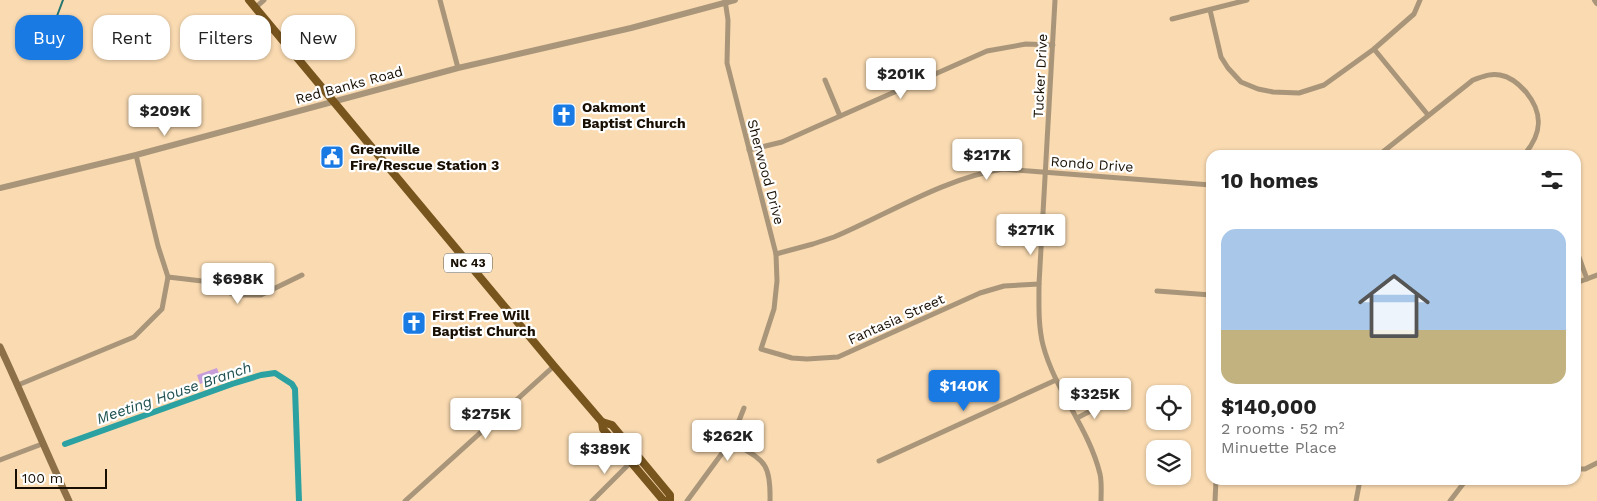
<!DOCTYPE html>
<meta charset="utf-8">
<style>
:root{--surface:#fff;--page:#f2f2f2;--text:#222;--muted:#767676;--line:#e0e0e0;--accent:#1a7ae3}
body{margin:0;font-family:"Work Sans",sans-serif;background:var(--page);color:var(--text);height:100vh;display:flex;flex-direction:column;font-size:19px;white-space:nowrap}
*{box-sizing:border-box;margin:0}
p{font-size:16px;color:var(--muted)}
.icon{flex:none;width:28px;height:28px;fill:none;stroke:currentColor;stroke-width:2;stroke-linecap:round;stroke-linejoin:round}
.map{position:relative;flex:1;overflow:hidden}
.drawer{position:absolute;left:1206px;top:150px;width:375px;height:335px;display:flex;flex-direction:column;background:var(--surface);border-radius:15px;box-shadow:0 1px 4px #0004}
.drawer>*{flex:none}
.hud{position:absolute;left:15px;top:15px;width:475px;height:45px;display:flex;gap:10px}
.tools{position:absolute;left:1146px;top:385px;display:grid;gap:10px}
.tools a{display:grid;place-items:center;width:45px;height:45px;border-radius:10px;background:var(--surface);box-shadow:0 1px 4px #0004;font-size:25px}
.scale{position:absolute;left:15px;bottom:12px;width:92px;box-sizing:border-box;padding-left:5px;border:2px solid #180e02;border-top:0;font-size:14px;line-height:18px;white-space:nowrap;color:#180e02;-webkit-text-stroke:4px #fff;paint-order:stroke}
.price{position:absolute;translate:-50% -42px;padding:0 11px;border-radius:5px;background:#fff;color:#222;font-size:16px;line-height:32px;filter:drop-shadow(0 1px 2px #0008)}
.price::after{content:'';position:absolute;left:50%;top:30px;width:15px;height:11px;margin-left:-8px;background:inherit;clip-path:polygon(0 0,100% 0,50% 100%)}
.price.active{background:var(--accent);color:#fff}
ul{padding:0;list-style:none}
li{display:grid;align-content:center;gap:10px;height:265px;padding:0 15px}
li+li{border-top:1px solid var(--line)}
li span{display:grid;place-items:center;height:155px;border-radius:15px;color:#555}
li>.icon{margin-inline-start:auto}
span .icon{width:90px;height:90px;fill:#fffc;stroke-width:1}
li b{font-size:21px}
h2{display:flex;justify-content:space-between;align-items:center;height:60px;padding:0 15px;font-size:21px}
.chip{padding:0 18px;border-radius:15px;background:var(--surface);box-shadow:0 1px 4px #0004;font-size:18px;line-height:45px}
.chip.active{background:var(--accent);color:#fff}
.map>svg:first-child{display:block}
</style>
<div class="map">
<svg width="1597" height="501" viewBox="0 0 1597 501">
<rect width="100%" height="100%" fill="#f9dab1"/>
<polygon fill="#c79ed9" points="217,368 220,377 200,384 197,375"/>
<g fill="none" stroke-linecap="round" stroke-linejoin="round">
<polyline stroke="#257571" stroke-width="2" points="56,24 57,16 63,0"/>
<polyline stroke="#2ba1a1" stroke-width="6" points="65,444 232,384 261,375 275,373 292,384 295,389 299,501"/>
<g stroke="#a99579" stroke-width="5">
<polyline points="440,0 458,68"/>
<polyline points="725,0 728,20 727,63 776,254 777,281 774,309 761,349 792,358 807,359 838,357 980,293 1004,286 1039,284"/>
<path d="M1055 0 1039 284C1039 304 1038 325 1043 345 1055 391 1089 428 1100 474 1102 483 1101 492 1101 501"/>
<polyline points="256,7 264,0"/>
<polyline points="1210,10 1221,57 1228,68 1241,82 1258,89 1273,92 1299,93 1324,85 1374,49 1414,14 1420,0"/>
<polyline points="1172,19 1247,0"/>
<polyline points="1374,49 1428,115"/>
<polyline points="825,80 840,116"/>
<polyline points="749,150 782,142 811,129 987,51 1026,44 1053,45"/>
<path d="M1379 155 1473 80C1482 77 1490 73 1500 75 1511 77 1519 84 1526 92 1544 114 1542 134 1524 155"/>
<polyline points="1576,249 1587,279"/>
<path d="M776 254 813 244 834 237C888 214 945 178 1003 169L1211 185"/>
<polyline points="168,277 202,281 235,295 261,295 302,275"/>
<polyline points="1576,283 1597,275"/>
<polyline points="1157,291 1211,295"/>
<polyline points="18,385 134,337 162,309 168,277 158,246 136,155"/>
<polyline points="1077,418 1104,404"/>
<path d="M731 441C763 461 771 460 770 501"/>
<polyline points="0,460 42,444"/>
<polyline points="879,461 1056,380"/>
<polyline points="1576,469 1585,469 1597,463"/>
<polyline points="405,501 554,366"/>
<polyline points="592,501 631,462"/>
<polyline points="687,501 731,441 744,408"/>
<polyline points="1215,501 1216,480"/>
<polyline points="1356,501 1360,480"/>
<polyline points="1450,501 1466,480"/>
</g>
<g stroke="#a99579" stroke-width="6">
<polyline points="1595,0 1597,3"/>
<polyline points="0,188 136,155 458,68 631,28 735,0"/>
</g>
<path stroke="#8d7047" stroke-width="7" d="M0 347C24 398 45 450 69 501"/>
<g stroke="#79551e" stroke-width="8">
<polyline points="249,0 554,366 602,422 612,425 670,495 670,501"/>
<polyline points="602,422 603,429 663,500 666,501"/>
</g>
</g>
<defs>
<g id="church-square" transform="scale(1.25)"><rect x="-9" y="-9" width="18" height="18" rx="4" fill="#1a7ae3" stroke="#fff"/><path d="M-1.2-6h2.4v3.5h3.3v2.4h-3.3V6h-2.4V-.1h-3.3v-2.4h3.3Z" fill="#fff"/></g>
<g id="civic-square" transform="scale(1.25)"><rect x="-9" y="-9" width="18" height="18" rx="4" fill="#1a7ae3" stroke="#fff"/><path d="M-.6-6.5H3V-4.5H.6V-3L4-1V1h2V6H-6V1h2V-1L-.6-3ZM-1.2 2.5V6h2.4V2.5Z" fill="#fff"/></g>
</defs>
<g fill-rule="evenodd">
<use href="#church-square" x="564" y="115"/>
<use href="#civic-square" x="332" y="157"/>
<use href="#church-square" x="414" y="323"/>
</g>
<g text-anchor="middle" stroke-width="4.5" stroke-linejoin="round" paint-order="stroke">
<rect fill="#fff" stroke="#5d564e" stroke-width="1" x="444" y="253.5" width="48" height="19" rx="4"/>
<g font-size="12" font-weight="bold" fill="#180e02">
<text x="468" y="267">NC 43</text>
</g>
<g font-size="14" fill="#180e02" stroke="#fff">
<text transform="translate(1040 76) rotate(-87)" y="5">Tucker Drive</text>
<text transform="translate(349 85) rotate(-15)" y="5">Red Banks Road</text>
<text transform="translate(1092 164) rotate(4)" y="5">Rondo Drive</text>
<text transform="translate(766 172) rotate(75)" y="5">Sherwood Drive</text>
<text transform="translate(896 319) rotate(-24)" y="5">Fantasia Street</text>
</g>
<g font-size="14" font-weight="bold" fill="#180e02" stroke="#fff" text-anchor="start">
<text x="582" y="112">Oakmont<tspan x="582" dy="16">Baptist Church</tspan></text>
<text x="350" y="154">Greenville<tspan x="350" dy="16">Fire/Rescue Station 3</tspan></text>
<text x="432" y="320">First Free Will<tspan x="432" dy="16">Baptist Church</tspan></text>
</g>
<g font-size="15" font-style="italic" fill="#215151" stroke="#fff">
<text transform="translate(174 393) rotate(-19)" y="5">Meeting House Branch</text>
</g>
</g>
</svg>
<div class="tools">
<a><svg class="icon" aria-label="locate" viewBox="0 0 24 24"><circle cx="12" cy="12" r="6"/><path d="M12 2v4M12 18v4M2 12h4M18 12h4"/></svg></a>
<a><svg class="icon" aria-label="layers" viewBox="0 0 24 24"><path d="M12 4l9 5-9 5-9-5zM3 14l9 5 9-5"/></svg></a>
</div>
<div class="scale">100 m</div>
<b class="price" style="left:901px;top:100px">$201K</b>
<b class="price" style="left:165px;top:137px">$209K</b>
<b class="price" style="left:987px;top:181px">$217K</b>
<b class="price" style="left:1031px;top:256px">$271K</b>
<b class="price" style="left:238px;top:305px">$698K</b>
<b class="price active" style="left:964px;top:412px">$140K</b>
<b class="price" style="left:1095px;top:420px">$325K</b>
<b class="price" style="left:486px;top:440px">$275K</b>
<b class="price" style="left:728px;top:462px">$262K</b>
<b class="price" style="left:605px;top:475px">$389K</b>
<div class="hud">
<a class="chip active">Buy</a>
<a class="chip">Rent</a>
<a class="chip">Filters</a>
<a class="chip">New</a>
</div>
<section class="drawer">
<h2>10 homes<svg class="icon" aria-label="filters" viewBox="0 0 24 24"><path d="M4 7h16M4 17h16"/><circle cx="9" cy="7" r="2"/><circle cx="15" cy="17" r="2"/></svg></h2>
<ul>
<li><span style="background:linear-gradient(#a9c7e8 65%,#c2b280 0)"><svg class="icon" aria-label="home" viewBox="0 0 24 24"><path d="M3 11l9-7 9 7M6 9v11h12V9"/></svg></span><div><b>$140,000</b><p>2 rooms · 52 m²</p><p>Minuette Place</p></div></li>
</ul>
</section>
</div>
